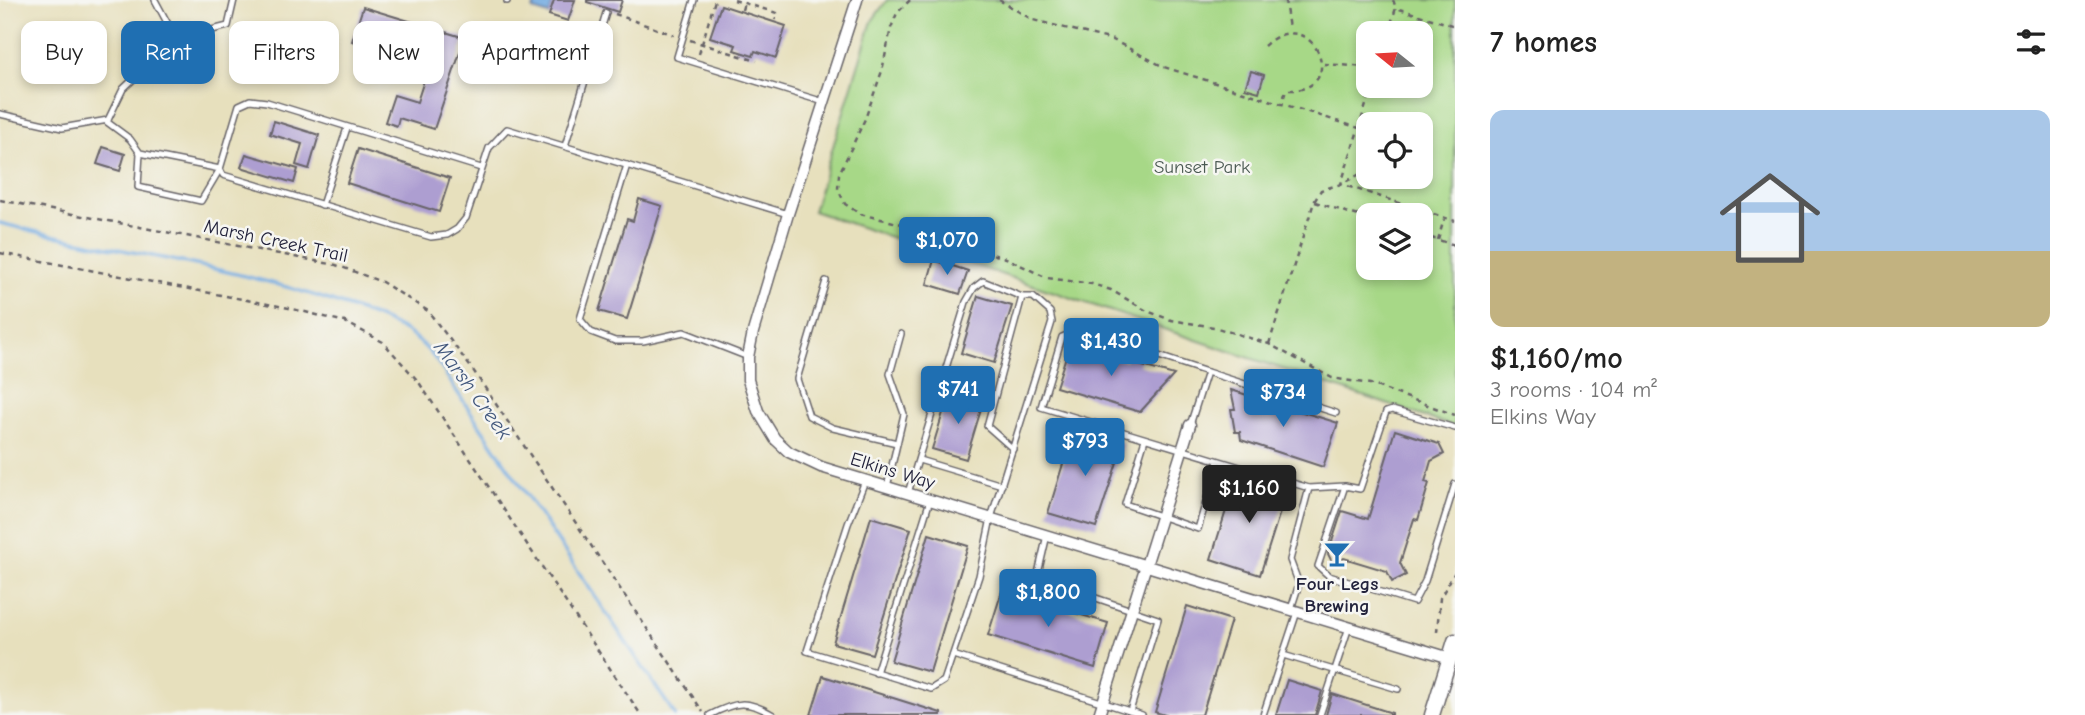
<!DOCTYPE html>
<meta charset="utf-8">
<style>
:root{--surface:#fff;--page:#f2f2f2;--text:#222;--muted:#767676;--line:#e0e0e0;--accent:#1f6fb2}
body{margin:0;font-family:"Comic Neue",sans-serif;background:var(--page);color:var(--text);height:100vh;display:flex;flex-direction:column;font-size:26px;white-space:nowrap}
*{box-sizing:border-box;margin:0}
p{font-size:23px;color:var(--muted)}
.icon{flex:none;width:38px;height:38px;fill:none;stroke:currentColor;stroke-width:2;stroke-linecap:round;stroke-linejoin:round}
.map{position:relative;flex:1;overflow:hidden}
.details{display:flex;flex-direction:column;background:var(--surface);width:630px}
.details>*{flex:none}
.guide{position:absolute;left:21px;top:21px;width:665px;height:63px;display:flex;gap:14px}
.needle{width:46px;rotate:288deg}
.tools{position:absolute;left:1356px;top:21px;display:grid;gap:14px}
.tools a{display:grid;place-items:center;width:77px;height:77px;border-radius:14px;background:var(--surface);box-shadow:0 4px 10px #0003;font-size:35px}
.price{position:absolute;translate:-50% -60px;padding:0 16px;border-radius:7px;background:var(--accent);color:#fff;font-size:23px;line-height:46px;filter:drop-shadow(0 2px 4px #0008)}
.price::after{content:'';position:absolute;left:50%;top:42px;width:21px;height:16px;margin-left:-10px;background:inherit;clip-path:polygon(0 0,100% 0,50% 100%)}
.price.active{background:#222;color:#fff}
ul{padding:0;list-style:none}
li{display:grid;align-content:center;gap:14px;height:371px;padding:0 35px}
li+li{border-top:2px solid var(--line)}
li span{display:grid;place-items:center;height:217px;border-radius:14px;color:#555}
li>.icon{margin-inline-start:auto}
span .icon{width:126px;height:126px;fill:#fffc;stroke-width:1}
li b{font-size:30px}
h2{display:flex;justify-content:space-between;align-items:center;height:84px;padding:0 35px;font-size:30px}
.chip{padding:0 24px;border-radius:14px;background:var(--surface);box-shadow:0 4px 10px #0003;font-size:24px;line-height:63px}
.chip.active{background:var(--accent);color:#fff}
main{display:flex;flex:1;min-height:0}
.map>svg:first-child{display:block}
</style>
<main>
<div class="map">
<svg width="1455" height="715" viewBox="0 0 1455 715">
<rect width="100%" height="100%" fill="#f6f6f2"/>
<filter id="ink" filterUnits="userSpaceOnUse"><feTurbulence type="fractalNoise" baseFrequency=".0143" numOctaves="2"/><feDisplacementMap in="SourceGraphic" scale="14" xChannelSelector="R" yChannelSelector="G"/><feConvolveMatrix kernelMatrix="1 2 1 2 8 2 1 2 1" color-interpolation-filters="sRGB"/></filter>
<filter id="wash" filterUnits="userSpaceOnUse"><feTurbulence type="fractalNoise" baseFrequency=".00686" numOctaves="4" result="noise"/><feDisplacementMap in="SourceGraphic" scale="28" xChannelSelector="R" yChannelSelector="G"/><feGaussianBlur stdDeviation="1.57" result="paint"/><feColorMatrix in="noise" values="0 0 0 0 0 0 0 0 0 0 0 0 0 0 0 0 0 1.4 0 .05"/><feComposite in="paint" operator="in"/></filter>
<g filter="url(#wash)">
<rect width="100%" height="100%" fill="#e7e0bd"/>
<path fill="#a7d887" stroke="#647d61" stroke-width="2" fill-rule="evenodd" d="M887 0H1455V427L813 211 872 21ZM1368 33H1421V86H1368ZM1368 124H1421V177H1368ZM1368 215H1421V268H1368Z"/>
<polygon fill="#72aae1" stroke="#4a668e" stroke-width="2" points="536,0 554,0 549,15 533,10"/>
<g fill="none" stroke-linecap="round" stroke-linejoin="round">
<path stroke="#72aae1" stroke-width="3.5" d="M0 223C113 252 232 265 343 305 368 314 394 322 415 338 436 354 449 381 464 402L675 715"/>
</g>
<g id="blocks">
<g fill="#ad9ed1">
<polygon points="554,0 575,0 568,21 549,15"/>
<polygon points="587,0 622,0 618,12 587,2"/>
<polygon points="721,5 786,26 776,58 755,51 753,56 734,50 736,45 710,37"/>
<polygon points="363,7 465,38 434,129 399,118 397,126 385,122 394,95 417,102 429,65 352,41"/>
<polygon points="1251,71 1264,75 1259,92 1245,88"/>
<polygon points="274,121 319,135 309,169 296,165 302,144 270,134"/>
<polygon points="103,147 125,154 120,171 97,164"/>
<polygon points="358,149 450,178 439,212 347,183"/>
<polygon points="246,154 298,169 294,183 241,167"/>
<polygon points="639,199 662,206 627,319 599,311 627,219 633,221"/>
<polygon points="934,260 968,271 960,294 927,284"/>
<polygon points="978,296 1012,306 994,363 961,353"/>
<polygon points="1070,344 1125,361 1128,352 1142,357 1139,365 1174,375 1140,412 1056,387"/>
<polygon points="1231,390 1338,423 1323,467 1241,440 1240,432 1235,432 1231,409 1235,409"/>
<polygon points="949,393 983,403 966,459 932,449"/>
<polygon points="1074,428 1123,444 1096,527 1048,513"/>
<polygon points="1395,430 1439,444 1444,454 1431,461 1425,482 1429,483 1418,520 1414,519 1400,563 1406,575 1392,582 1387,571 1344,558 1333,564 1328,554 1342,511 1368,519"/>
<polygon points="1237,475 1287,490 1260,575 1211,559"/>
<polygon points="871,517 911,529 872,654 833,643"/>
<polygon points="929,534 968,546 930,672 891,661"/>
<polygon points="1002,591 1108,623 1095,668 988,635"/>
<polygon points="1187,606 1231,620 1202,715 1165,715 1155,712"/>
<polygon points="823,676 941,713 941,715 811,715"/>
<polygon points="1287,680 1322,691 1315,715 1276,715"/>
<polygon points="1332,694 1392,713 1392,715 1326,715"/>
</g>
</g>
</g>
<g filter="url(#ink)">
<use href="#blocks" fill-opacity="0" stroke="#676468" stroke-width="2"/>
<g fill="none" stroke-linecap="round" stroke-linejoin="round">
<g stroke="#676468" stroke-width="8">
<g id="service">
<polyline points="155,0 176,39"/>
<polyline points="694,0 677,57 824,102"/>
<polyline points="507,1 507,0"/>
<polyline points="0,114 62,128 108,120"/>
<polyline points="565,146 606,13"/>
<polyline points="140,153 220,169 201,201 138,187 140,153 130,139 107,122 123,89 176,39 228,26 234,0"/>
<polyline points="627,165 580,319 591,332 615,341 643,341 684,332 748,357"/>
<polyline points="481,168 267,102 250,100 239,105 220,169 223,175 431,237 447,235 457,229 466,218 489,148 507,129 788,214"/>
<polyline points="322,205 347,128"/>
<polyline points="826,281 797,379 809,416 833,428 897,443"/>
<polyline points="1207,372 1336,413"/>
<polyline points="1190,425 1207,372 1080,330 1062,337 1041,407 1309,488 1290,560 1299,584 1291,609"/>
<polyline points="1145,439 1125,504 1198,529 1218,461"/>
<polyline points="1013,449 987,426 1022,297"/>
<polyline points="919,460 1002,485"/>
<polyline points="865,481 848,524 807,651 931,689 944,681 979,576 991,518 1052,322 1050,312 1033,297 1022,297 983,281 974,288 966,302 908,493"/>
<polyline points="1345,486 1318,566 1329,576 1414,602 1425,581 1455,484"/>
<polyline points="887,487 904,414 890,374 901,334"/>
<polyline points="1309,488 1345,486 1360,489 1386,412 1392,410 1455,428"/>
<polyline points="1047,535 1037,578 1158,619 1130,711"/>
<polyline points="953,655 1142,715"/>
<polyline points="1283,655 1398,689"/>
<polyline points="876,673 930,500"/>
<path d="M710 715C735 702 747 699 773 715"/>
<polyline points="1263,715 1297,612"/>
<polyline points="1320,715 1349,627"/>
</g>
</g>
<g stroke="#676468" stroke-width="13">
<g id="minor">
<polyline points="857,0 788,214 753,332 748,357 748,380 758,411 775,439 789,452 821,467 1450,658"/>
<polyline points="1099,715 1190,425"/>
</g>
</g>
<g stroke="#676468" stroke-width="17">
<polyline id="tertiary" points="1432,715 1455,641"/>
</g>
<g stroke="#676468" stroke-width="2.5" stroke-dasharray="5 5" stroke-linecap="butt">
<polyline points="734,0 777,13 775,20"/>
<polyline points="910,0 897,13 891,28 882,71 865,119 839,174 838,189 845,204 860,214 902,224 954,248 981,251 1006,258 1047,278 1092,284 1111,290 1147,311 1171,320 1214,327 1269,344 1332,378 1370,384 1455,415"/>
<polyline points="999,0 1033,20 1113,40 1164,67 1359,128"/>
<polyline points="1285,0 1289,29"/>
<polyline points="1393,0 1396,8"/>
<polyline points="742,10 744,3"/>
<polyline points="615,14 674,35"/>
<polyline points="1388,33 1396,8 1455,26"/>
<polyline points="690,40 757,61"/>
<path d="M1264 46C1312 0 1353 94 1286 90L1282 104"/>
<polyline points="699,54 715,0"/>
<polyline points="1324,64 1368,67"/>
<polyline points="1372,86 1341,184 1455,221"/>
<polyline points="0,200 336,265 382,282 428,311 473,370 703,712"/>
<polyline points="1315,202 1368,219"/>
<polyline points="1421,235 1455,245"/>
<polyline points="1438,240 1444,219"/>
<polyline points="0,253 289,308 345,322 383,342 418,381 641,715"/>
<polyline points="1269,344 1314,202 1321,190 1341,184 1368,170"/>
<polyline points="1437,632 1440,598 1455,572"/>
</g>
<use href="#service" stroke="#fff" stroke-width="5"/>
<use href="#minor" stroke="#fff" stroke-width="10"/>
<use href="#tertiary" stroke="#fff" stroke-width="14"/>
</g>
</g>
<defs>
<g id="bar-bare" transform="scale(2.1)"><path d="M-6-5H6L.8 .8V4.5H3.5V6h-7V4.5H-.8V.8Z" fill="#1f6fb2" stroke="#f6f6f2" stroke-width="2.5" paint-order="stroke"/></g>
</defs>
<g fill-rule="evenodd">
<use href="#bar-bare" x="1337" y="554"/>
</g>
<g text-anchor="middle" stroke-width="5" stroke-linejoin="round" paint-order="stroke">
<g font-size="19" fill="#4a5952" stroke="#f6f6f2">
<text x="1202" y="173">Sunset Park</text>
</g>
<g font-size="19" fill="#22223b" stroke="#f6f6f2">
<text transform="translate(276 240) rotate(12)" y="7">Marsh Creek Trail</text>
<text transform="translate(893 470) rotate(17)" y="7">Elkins Way</text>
</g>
<g font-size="19" font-weight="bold" fill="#22223b" stroke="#f6f6f2">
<text x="1337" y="590">Four Legs<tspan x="1337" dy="22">Brewing</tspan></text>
</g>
<g font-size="21" font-style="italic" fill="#42587d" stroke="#f6f6f2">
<text transform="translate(473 390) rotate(54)" y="7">Marsh Creek</text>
</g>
</g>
</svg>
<div class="tools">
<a><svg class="needle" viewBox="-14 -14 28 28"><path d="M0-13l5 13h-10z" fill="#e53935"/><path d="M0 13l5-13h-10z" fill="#767676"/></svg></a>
<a><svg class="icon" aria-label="locate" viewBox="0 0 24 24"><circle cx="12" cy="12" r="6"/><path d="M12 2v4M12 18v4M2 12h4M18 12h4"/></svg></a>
<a><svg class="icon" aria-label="layers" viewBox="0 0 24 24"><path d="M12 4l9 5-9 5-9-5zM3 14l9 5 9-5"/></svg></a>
</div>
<b class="price" style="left:947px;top:277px">$1,070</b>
<b class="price" style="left:1111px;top:378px">$1,430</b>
<b class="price" style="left:958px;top:426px">$741</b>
<b class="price" style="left:1283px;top:429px">$734</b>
<b class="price" style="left:1085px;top:478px">$793</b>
<b class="price active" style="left:1249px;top:525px">$1,160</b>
<b class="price" style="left:1048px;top:629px">$1,800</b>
<div class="guide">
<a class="chip">Buy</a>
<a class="chip active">Rent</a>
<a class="chip">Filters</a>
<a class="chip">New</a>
<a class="chip">Apartment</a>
</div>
</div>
<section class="details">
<h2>7 homes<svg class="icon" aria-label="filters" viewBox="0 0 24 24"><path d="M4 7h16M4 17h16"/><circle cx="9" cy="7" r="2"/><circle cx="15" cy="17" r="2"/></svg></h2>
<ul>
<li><span style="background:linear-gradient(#a9c7e8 65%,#c2b280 0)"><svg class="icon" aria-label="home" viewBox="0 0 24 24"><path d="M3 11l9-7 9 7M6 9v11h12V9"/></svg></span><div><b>$1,160/mo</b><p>3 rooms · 104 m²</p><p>Elkins Way</p></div></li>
</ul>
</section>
</main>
